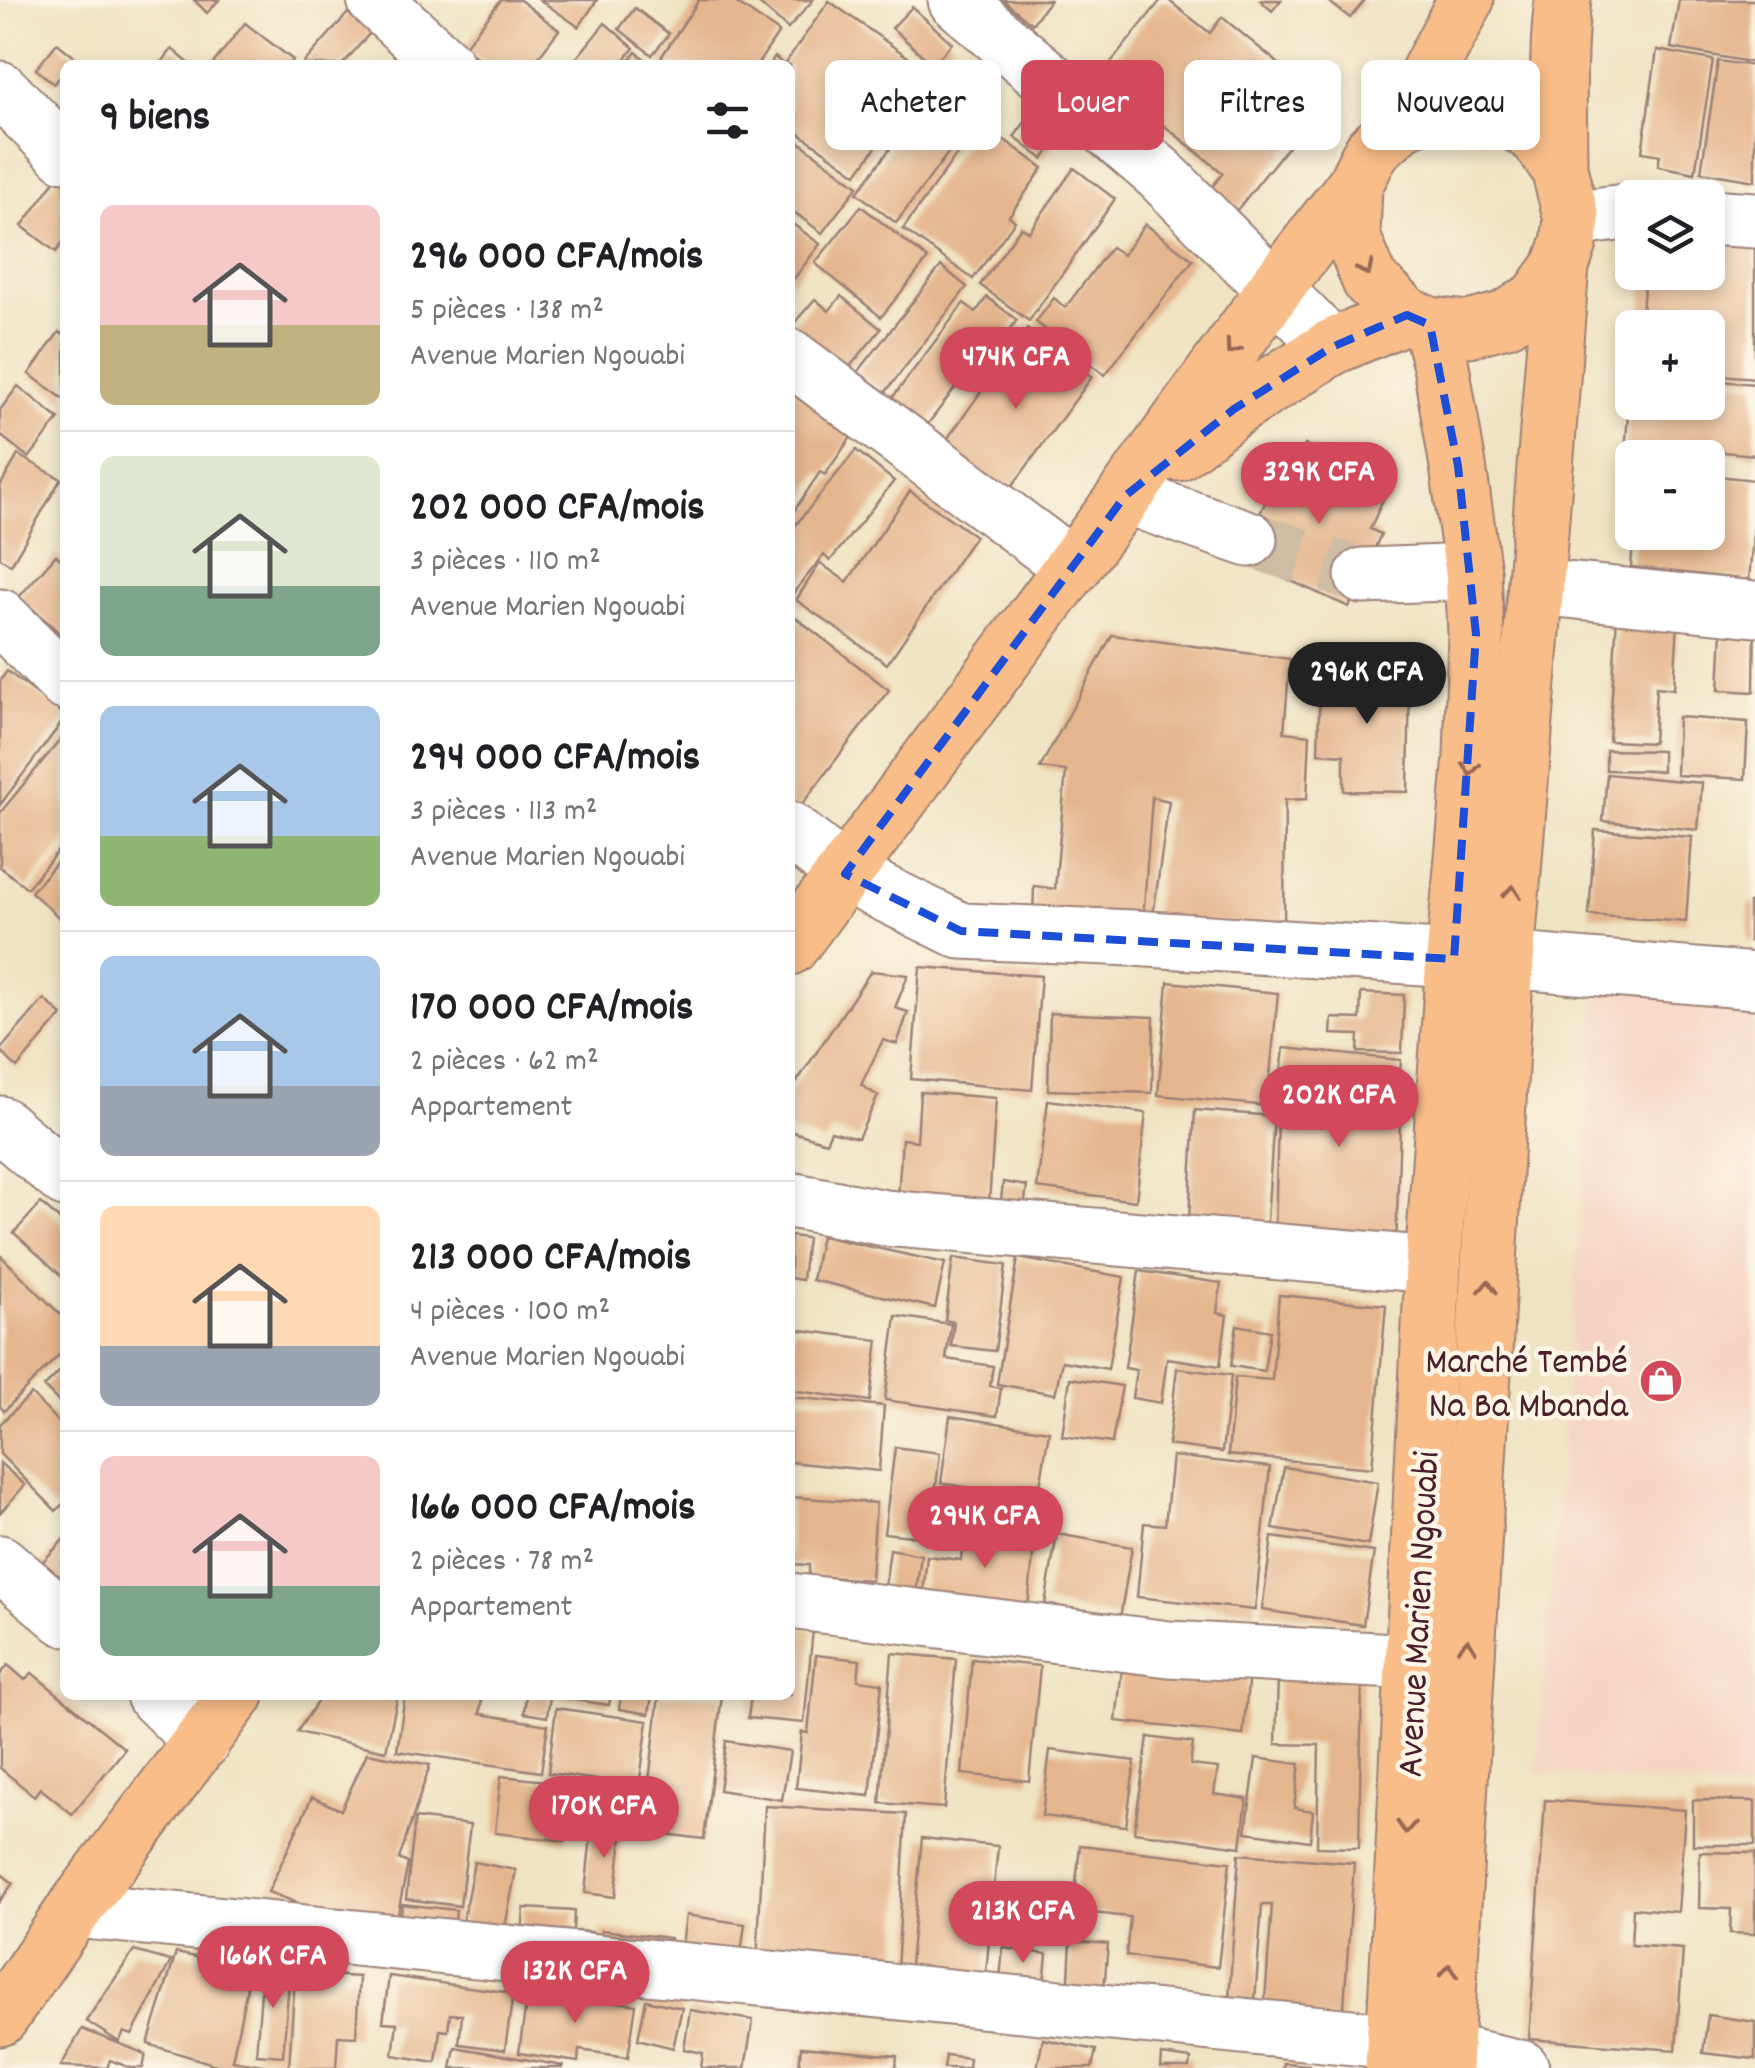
<!DOCTYPE html>
<html lang="fr">
<meta charset="utf-8">
<style>
:root{--surface:#fff;--page:#f2f2f2;--text:#202124;--muted:#757577;--line:#e0e0e0;--accent:#d1495b}
body{margin:0;font-family:Dekko,sans-serif;background:var(--page);color:var(--text);height:100vh;display:flex;flex-direction:column;font-size:38px;white-space:nowrap}
*{box-sizing:border-box;margin:0}
p{font-size:32px;color:var(--muted)}
.icon{flex:none;width:55px;height:55px;fill:none;stroke:currentColor;stroke-width:2;stroke-linecap:round;stroke-linejoin:round}
.map{position:relative;flex:1;overflow:hidden}
.details{position:absolute;left:60px;top:60px;width:735px;height:1640px;display:flex;flex-direction:column;background:var(--surface);border-radius:15px;box-shadow:0 5px 15px #0003}
.details>*{flex:none}
.banner{position:absolute;left:825px;top:60px;width:780px;height:90px;display:flex;gap:20px}
.controls{position:absolute;left:1615px;top:180px;display:grid;gap:20px}
.controls a{display:grid;place-items:center;width:110px;height:110px;border-radius:15px;background:var(--surface);box-shadow:0 5px 15px #0003;font-size:50px}
.price{position:absolute;translate:-50% -85px;padding:0 22px;border-radius:35px;background:var(--accent);color:#fff;font-size:32px;line-height:65px;filter:drop-shadow(0 2px 5px #0008)}
.price::after{content:'';position:absolute;left:50%;top:60px;width:30px;height:22px;margin-left:-15px;background:inherit;clip-path:polygon(0 0,100% 0,50% 100%)}
.price.selected{background:#222;color:#fff}
ul{padding:0;list-style:none}
li{display:flex;align-items:center;gap:30px;height:250px;padding:0 40px}
li+li{border-top:2px solid var(--line)}
li span{display:grid;place-items:center;flex:none;width:280px;height:200px;border-radius:15px;color:#555}
li>.icon{margin-inline-start:auto}
span .icon{width:120px;height:120px;fill:#fffc;stroke-width:1}
li b{font-size:42px}
h2{display:flex;justify-content:space-between;align-items:center;height:120px;padding:0 40px;font-size:42px}
.pill{padding:0 35px;border-radius:15px;background:var(--surface);box-shadow:0 5px 15px #0003;font-size:35px;line-height:90px}
.pill.selected{background:var(--accent);color:#fff}
.map>svg:first-child{display:block}
</style>
<div class="map">
<svg width="1755" height="2068" viewBox="0 0 1755 2068">
<rect width="100%" height="100%" fill="#fcf5e5"/>
<filter id="ink" filterUnits="userSpaceOnUse"><feTurbulence type="fractalNoise" baseFrequency=".01" numOctaves="2"/><feDisplacementMap in="SourceGraphic" scale="20" xChannelSelector="R" yChannelSelector="G"/><feConvolveMatrix kernelMatrix="1 2 1 2 8 2 1 2 1" color-interpolation-filters="sRGB"/></filter>
<filter id="wash" filterUnits="userSpaceOnUse"><feTurbulence type="fractalNoise" baseFrequency=".0048" numOctaves="4" result="noise"/><feDisplacementMap in="SourceGraphic" scale="40" xChannelSelector="R" yChannelSelector="G"/><feGaussianBlur stdDeviation="2.25" result="paint"/><feColorMatrix in="noise" values="0 0 0 0 0 0 0 0 0 0 0 0 0 0 0 0 0 1.4 0 .05"/><feComposite in="paint" operator="in"/></filter>
<g filter="url(#wash)">
<rect width="100%" height="100%" fill="#efe3c3"/>
<polygon fill="#f5d3c2" points="1598,976 1755,988 1755,1791 1537,1773"/>
<g id="blocks">
<g fill="#e5b58d">
<polygon points="194,0 219,0 207,13"/>
<polygon points="501,0 520,0 559,30 532,65 486,65 464,47"/>
<polygon points="540,0 597,0 579,27"/>
<polygon points="699,0 732,0 779,32 757,65 662,65 658,62"/>
<polygon points="755,0 813,0 788,29"/>
<polygon points="1003,0 1050,0 1032,24"/>
<polygon points="1161,0 1168,0 1210,33 1222,17 1324,101 1225,225 1199,203 1223,173 1141,107 1131,118 1092,86"/>
<polygon points="1260,0 1281,0 1272,11"/>
<polygon points="1327,0 1365,0 1350,18"/>
<polygon points="1679,0 1755,0 1755,63 1671,48"/>
<polygon points="829,1 929,72 857,174 790,127 790,65 769,65 775,57 784,65"/>
<polygon points="912,7 952,43 933,65 892,28"/>
<polygon points="635,8 669,34 652,55 619,29"/>
<polygon points="348,13 370,33 342,65 302,65"/>
<polygon points="245,23 293,60 289,65 212,65"/>
<polygon points="605,23 634,48 620,65 571,65"/>
<polygon points="57,43 76,58 70,65 65,65 65,71 54,84 36,69"/>
<polygon points="172,49 191,65 160,65"/>
<polygon points="1657,50 1713,60 1695,173 1658,166 1660,155 1642,152"/>
<polygon points="636,52 652,65 625,65"/>
<polygon points="1718,61 1755,66 1755,181 1701,172"/>
<polygon points="928,107 963,133 896,223 857,193 901,134 906,138"/>
<polygon points="1031,114 1060,136 1043,159 1014,137"/>
<polygon points="980,122 1043,168 1009,216 1015,221 973,279 903,229"/>
<polygon points="790,135 858,186 822,233 790,209"/>
<polygon points="1074,168 1115,199 1029,321 980,285 1021,227 1029,232"/>
<polygon points="60,174 65,177 65,239 56,252 22,226"/>
<polygon points="861,206 928,259 881,317 815,263"/>
<polygon points="790,222 820,244 790,284"/>
<polygon points="1145,224 1193,260 1105,375 1036,322 1054,298 1065,308 1111,247 1123,255"/>
<polygon points="1708,240 1755,244 1755,378 1708,374 1708,328 1641,328 1645,272 1708,272"/>
<polygon points="941,266 967,287 885,393 858,372"/>
<polygon points="841,296 881,329 837,382 790,342 790,328 815,299 829,311"/>
<polygon points="987,297 1017,320 1005,336 998,331 925,428 890,401 964,303 976,312"/>
<polygon points="1027,328 1092,377 1005,496 940,449"/>
<polygon points="59,332 65,336 65,400 29,374"/>
<polygon points="1708,380 1755,384 1755,455 1702,450 1701,457 1625,450 1630,393 1632,394 1632,402 1708,402"/>
<polygon points="18,386 59,419 29,458 0,435 0,410"/>
<polygon points="790,387 855,431 825,475 820,472 790,517"/>
<polygon points="1305,445 1390,484 1370,529 1381,534 1349,607 1240,558 1273,485 1285,490"/>
<polygon points="856,450 894,481 830,561 824,555 790,597 790,532"/>
<polygon points="18,455 61,479 11,565 0,558 0,486"/>
<polygon points="1708,475 1755,480 1755,512 1749,580 1631,567 1634,532 1708,532"/>
<polygon points="910,491 975,536 887,664 796,600 820,563 847,582"/>
<polygon points="56,555 65,563 65,633 63,636 19,597"/>
<polygon points="1618,601 1679,604 1674,689 1656,687 1653,743 1609,741"/>
<polygon points="1723,609 1755,611 1754,692 1719,690"/>
<polygon points="790,613 889,690 790,820"/>
<polygon points="1112,635 1290,659 1284,732 1310,735 1307,799 1285,800 1284,929 1153,916 1169,801 1152,797 1143,921 1033,920 1034,886 1055,889 1066,771 1040,768"/>
<polygon points="1338,669 1410,671 1408,792 1344,791 1344,755 1318,753 1320,673 1339,673"/>
<polygon points="7,671 65,715 65,718 0,805 0,681"/>
<polygon points="1678,717 1748,722 1745,779 1676,775"/>
<polygon points="65,734 65,842 27,888 0,867 0,813"/>
<polygon points="1606,750 1662,751 1662,771 1606,770"/>
<polygon points="1607,774 1702,783 1698,830 1603,821"/>
<polygon points="1595,830 1692,837 1686,922 1589,915"/>
<polygon points="65,853 65,923 31,892"/>
<rect x="1749" y="903" width="6" height="38"/>
<polygon points="920,967 1041,976 1032,1090 911,1079"/>
<polygon points="871,971 908,975 895,1008 908,1012 897,1044 883,1040 861,1085 878,1096 858,1138 831,1131 826,1142 790,1131 790,1092"/>
<polygon points="1168,982 1278,993 1267,1106 1158,1095"/>
<polygon points="1361,993 1404,995 1402,1053 1358,1052 1359,1035 1331,1034 1332,1018 1360,1019"/>
<polygon points="44,999 62,1015 17,1068 0,1050"/>
<polygon points="1050,1013 1154,1017 1152,1093 1048,1090"/>
<polygon points="1284,1048 1401,1060 1396,1121 1400,1121 1396,1251 1275,1237 1278,1116 1388,1119 1277,1108"/>
<polygon points="920,1092 996,1098 988,1220 897,1213 902,1139 917,1141"/>
<polygon points="1048,1100 1146,1113 1136,1201 1037,1188"/>
<polygon points="1195,1110 1274,1116 1266,1237 1189,1219"/>
<polygon points="1003,1182 1027,1186 1022,1223 999,1220"/>
<polygon points="41,1203 65,1225 65,1279 14,1233"/>
<polygon points="790,1236 807,1238 802,1280 790,1278"/>
<polygon points="821,1236 945,1263 935,1308 812,1280"/>
<polygon points="0,1255 65,1319 65,1349 4,1411 0,1406"/>
<polygon points="953,1258 1006,1265 995,1351 951,1346 954,1322 945,1320"/>
<polygon points="1018,1258 1124,1277 1108,1369 1062,1361 1055,1394 997,1384"/>
<polygon points="1139,1271 1221,1283 1217,1313 1227,1315 1220,1366 1167,1358 1161,1403 1132,1398 1136,1370 1125,1368"/>
<polygon points="1279,1295 1386,1305 1372,1468 1228,1455 1235,1377 1272,1380"/>
<polygon points="896,1316 951,1324 946,1359 993,1366 990,1386 1001,1388 997,1416 885,1400"/>
<polygon points="1237,1325 1270,1331 1264,1371 1231,1366"/>
<polygon points="793,1329 878,1340 870,1401 790,1390"/>
<polygon points="65,1366 65,1408 44,1387"/>
<polygon points="1177,1368 1231,1375 1222,1452 1168,1445"/>
<polygon points="1070,1378 1122,1386 1112,1443 1062,1436"/>
<polygon points="31,1394 65,1429 65,1502 56,1511 0,1454 0,1424"/>
<polygon points="790,1397 884,1406 879,1471 790,1462"/>
<polygon points="950,1416 1049,1431 1038,1499 941,1483"/>
<polygon points="895,1447 940,1453 930,1538 884,1533"/>
<polygon points="1172,1456 1270,1467 1255,1610 1137,1597 1144,1523 1165,1525"/>
<polygon points="0,1463 25,1485 0,1513"/>
<polygon points="1284,1467 1378,1482 1368,1545 1273,1529"/>
<polygon points="790,1497 876,1503 871,1580 809,1576 809,1565 790,1564"/>
<polygon points="965,1519 1036,1526 1027,1617 922,1606 927,1556 961,1560"/>
<polygon points="1057,1534 1132,1547 1120,1618 1045,1604"/>
<polygon points="1272,1537 1374,1552 1363,1625 1262,1610"/>
<polygon points="65,1538 65,1595 36,1569"/>
<polygon points="890,1549 921,1555 915,1599 884,1594"/>
<polygon points="790,1627 813,1629 804,1723 748,1718 751,1695 790,1695"/>
<polygon points="892,1653 956,1659 944,1808 880,1803"/>
<polygon points="816,1655 860,1660 858,1680 882,1683 870,1796 796,1788 802,1732 808,1733"/>
<polygon points="972,1659 1040,1666 1029,1781 962,1774"/>
<polygon points="1123,1660 1249,1674 1243,1735 1116,1721"/>
<polygon points="8,1665 25,1680 32,1673 125,1749 72,1814 40,1788 34,1796 0,1768 0,1675"/>
<polygon points="1278,1676 1362,1679 1359,1848 1317,1847 1319,1745 1276,1744"/>
<polygon points="322,1695 398,1695 386,1751 297,1732"/>
<polygon points="405,1695 482,1695 480,1714 548,1725 541,1772 397,1751"/>
<polygon points="526,1695 550,1695 547,1717 524,1713"/>
<polygon points="555,1695 611,1695 609,1705 554,1697"/>
<polygon points="621,1695 652,1695 649,1714 619,1709"/>
<polygon points="659,1695 722,1695 704,1839 624,1829 629,1789 648,1790"/>
<polygon points="556,1708 648,1721 639,1786 548,1773"/>
<polygon points="1148,1737 1193,1743 1190,1765 1218,1768 1214,1794 1247,1799 1241,1847 1134,1832"/>
<polygon points="726,1741 790,1751 782,1800 719,1790"/>
<polygon points="1050,1750 1135,1761 1126,1826 1042,1816"/>
<polygon points="367,1753 430,1765 399,1859 408,1863 393,1938 268,1892 312,1797 341,1810"/>
<polygon points="1256,1758 1300,1764 1294,1808 1313,1811 1310,1841 1246,1832"/>
<polygon points="501,1776 573,1784 566,1841 495,1833"/>
<polygon points="1545,1800 1685,1810 1678,1912 1633,1908 1631,1945 1683,1949 1676,2050 1529,2039"/>
<polygon points="1693,1800 1755,1801 1755,1845 1693,1845"/>
<polygon points="765,1806 906,1814 897,1971 757,1963"/>
<polygon points="415,1818 470,1825 460,1906 406,1899"/>
<polygon points="592,1826 623,1830 615,1897 585,1893"/>
<polygon points="922,1838 998,1846 985,1983 909,1975"/>
<polygon points="1080,1845 1230,1862 1218,1967 1126,1956 1130,1917 1073,1911"/>
<polygon points="1700,1852 1755,1853 1755,1934 1730,1933 1731,1909 1699,1908"/>
<polygon points="1239,1854 1354,1863 1343,2020 1264,2014 1272,1905 1262,1905 1254,2016 1228,2014"/>
<polygon points="474,1862 516,1870 502,1943 460,1935"/>
<polygon points="0,1873 13,1883 0,1901"/>
<polygon points="402,1904 456,1910 453,1943 399,1938"/>
<polygon points="524,1908 574,1911 573,1931 591,1932 590,1954 521,1949"/>
<polygon points="686,1915 745,1924 739,1968 680,1960"/>
<polygon points="601,1930 670,1938 667,1961 598,1953"/>
<polygon points="1071,1941 1108,1944 1103,2000 1068,1996"/>
<polygon points="1003,1948 1047,1954 1044,1984 1000,1979"/>
<polygon points="134,1951 171,1961 132,2035 124,2032 119,2042 86,2021"/>
<polygon points="176,1953 251,1968 232,2060 268,2066 267,2068 226,2068 148,2044"/>
<polygon points="263,1967 290,1968 283,2056 256,2054"/>
<polygon points="295,1973 359,1977 356,2037 338,2036 336,2068 289,2068"/>
<polygon points="389,1976 513,1993 505,2050 459,2044 462,2015 450,2014 448,2031 440,2030 436,2062 393,2055 397,2023 383,2022"/>
<polygon points="528,1989 636,2005 628,2057 579,2050 578,2062 519,2053"/>
<polygon points="646,2000 682,2008 673,2048 638,2039"/>
<polygon points="690,2010 753,2020 745,2068 701,2068 703,2053 684,2049"/>
<polygon points="1708,2015 1755,2022 1755,2059 1703,2053"/>
<polygon points="82,2029 146,2054 143,2068 131,2068 110,2060 107,2068 61,2066"/>
<polygon points="1043,2039 1096,2050 1092,2068 1037,2068"/>
<polygon points="455,2047 563,2066 562,2068 451,2068"/>
<polygon points="801,2047 897,2056 896,2068 799,2068"/>
<polygon points="946,2055 969,2058 968,2068 944,2068"/>
<polygon points="1162,2055 1191,2059 1190,2068 1161,2068"/>
<polygon points="1283,2063 1309,2065 1309,2068 1282,2068"/>
</g>
</g>
</g>
<g filter="url(#ink)">
<use href="#blocks" fill-opacity="0" stroke="#9c8177" stroke-width="2.5"/>
<g fill="none" stroke-linecap="round" stroke-linejoin="round">
<polyline stroke="#cebca5" stroke-width="55" stroke-dasharray="55 28" stroke-linecap="butt" points="1249,539 1363,576"/>
<g stroke="#9c8177" stroke-width="59">
<g id="minor">
<polyline points="375,0 446,65"/>
<polyline points="956,0 1160,174 1332,347"/>
<polyline points="0,89 65,154"/>
<polyline points="1708,217 1755,220"/>
<polyline points="1572,219 1632,211"/>
<polyline points="790,357 1073,567"/>
<polyline points="1125,496 1249,539"/>
<polyline points="1363,576 1473,572"/>
<polyline points="1537,587 1755,609"/>
<polyline points="0,617 65,682"/>
<polyline points="790,830 845,874 961,931 1133,938 1454,959"/>
<polyline points="1506,960 1755,981"/>
<polyline points="0,1124 65,1179"/>
<polyline points="790,1200 885,1218 1433,1265"/>
<polyline points="0,1563 65,1618"/>
<polyline points="790,1601 1169,1649 1415,1662"/>
<polyline points="154,1695 202,1742"/>
<polyline points="74,1910 1393,2041"/>
<polyline points="1444,2051 1521,2068"/>
</g>
</g>
<g stroke="#9c8177" stroke-width="59">
<g id="major">
<polyline points="1393,2068 1433,1265 1454,959 1472,756 1476,634 1473,572 1458,466 1441,366 1430,325"/>
<polyline points="1444,2068 1506,960 1561,266"/>
</g>
</g>
<g stroke="#9c8177" stroke-width="59">
<g id="highway">
<polyline points="1402,123 1436,109 1472,107 1507,117 1538,138 1559,169 1572,219 1569,243 1561,266 1538,298 1506,319 1469,329 1430,325 1407,315 1370,281 1352,236 1354,186 1372,150 1402,123 1466,0"/>
<path d="M1559 169C1559 113 1556 56 1563 0"/>
<polyline points="1177,453 1234,409 1332,347 1407,315"/>
<polyline points="790,947 1125,496 1274,290 1354,186"/>
<polyline points="0,2018 74,1910 236,1695"/>
</g>
</g>
<use href="#minor" stroke="#fff" stroke-width="55"/>
<use href="#major" stroke="#f8bd88" stroke-width="55"/>
<use href="#highway" stroke="#f8bd88" stroke-width="55"/>
</g>
<defs><path id="oneway-chevron" d="M-2-3.5L2.5 0L-2 3.5" fill="none" stroke-width="1.6" stroke-linecap="round" stroke-linejoin="round" transform="scale(2.5)"/></defs>
<g stroke="#986655">
<use href="#oneway-chevron" transform="translate(1366 269) rotate(64)"/>
<use href="#oneway-chevron" transform="translate(1232 348) rotate(126)"/>
<use href="#oneway-chevron" transform="translate(1471 769) rotate(94)"/>
<use href="#oneway-chevron" transform="translate(1512 892) rotate(-85)"/>
<use href="#oneway-chevron" transform="translate(1488 1287) rotate(-87)"/>
<use href="#oneway-chevron" transform="translate(1467 1646) rotate(-87)"/>
<use href="#oneway-chevron" transform="translate(1406 1827) rotate(93)"/>
<use href="#oneway-chevron" transform="translate(1449 1971) rotate(-87)"/>
</g>
</g>
<path fill="none" stroke="#1d4ed8" stroke-width="8" stroke-dasharray="20 12" stroke-linejoin="round" d="M1407 315 1430 325 1458 466 1476 634 1454 959 961 931 845 874 1125 496 1234 409 1332 347Z"/>
<defs>
<g id="shop-disc" transform="scale(2.25)"><circle r="9.5" fill="#d1495b" stroke="#fcf5e5"/><path d="M-5-2.5h2.3a2.7 3.5 0 0 1 5.4 0H5L5.5 6h-11ZM-1.5-2.5h3a1.5 2.3 0 0 0-3 0Z" fill="#fff"/></g>
</defs>
<g fill-rule="evenodd">
<use href="#shop-disc" x="1661" y="1381"/>
</g>
<g text-anchor="middle" stroke-width="9" stroke-linejoin="round" paint-order="stroke">
<g font-size="38" fill="#4a1f2b" stroke="#fcf5e5" text-anchor="end">
<text x="1628" y="1372">Marché Tembé<tspan x="1628" dy="44">Na Ba Mbanda</tspan></text>
</g>
<g font-size="38" fill="#4a1f2b" stroke="#fcf5e5">
<text transform="translate(1416 1614) rotate(-87)" y="13">Avenue Marien Ngouabi</text>
</g>
</g>
</svg>
<div class="controls">
<a><svg class="icon" aria-label="layers" viewBox="0 0 24 24"><path d="M12 4l9 5-9 5-9-5zM3 14l9 5 9-5"/></svg></a>
<a>+</a>
<a>−</a>
</div>
<b class="price" style="left:1016px;top:412px">474K CFA</b>
<b class="price" style="left:1319px;top:527px">329K CFA</b>
<b class="price selected" style="left:1367px;top:727px">296K CFA</b>
<b class="price" style="left:1339px;top:1150px">202K CFA</b>
<b class="price" style="left:985px;top:1571px">294K CFA</b>
<b class="price" style="left:604px;top:1861px">170K CFA</b>
<b class="price" style="left:1023px;top:1966px">213K CFA</b>
<b class="price" style="left:273px;top:2011px">166K CFA</b>
<b class="price" style="left:575px;top:2026px">132K CFA</b>
<div class="banner">
<a class="pill">Acheter</a>
<a class="pill selected">Louer</a>
<a class="pill">Filtres</a>
<a class="pill">Nouveau</a>
</div>
<section class="details">
<h2>9 biens<svg class="icon" aria-label="filters" viewBox="0 0 24 24"><path d="M4 7h16M4 17h16"/><circle cx="9" cy="7" r="2"/><circle cx="15" cy="17" r="2"/></svg></h2>
<ul>
<li><span style="background:linear-gradient(#f6c9c9 60%,#c2b280 0)"><svg class="icon" aria-label="home" viewBox="0 0 24 24"><path d="M3 11l9-7 9 7M6 9v11h12V9"/></svg></span><div><b>296 000 CFA/mois</b><p>5 pièces · 138 m²</p><p>Avenue Marien Ngouabi</p></div></li>
<li><span style="background:linear-gradient(#dfe7d0 65%,#7fa58c 0)"><svg class="icon" aria-label="home" viewBox="0 0 24 24"><path d="M3 11l9-7 9 7M6 9v11h12V9"/></svg></span><div><b>202 000 CFA/mois</b><p>3 pièces · 110 m²</p><p>Avenue Marien Ngouabi</p></div></li>
<li><span style="background:linear-gradient(#a9c7e8 65%,#8fb573 0)"><svg class="icon" aria-label="home" viewBox="0 0 24 24"><path d="M3 11l9-7 9 7M6 9v11h12V9"/></svg></span><div><b>294 000 CFA/mois</b><p>3 pièces · 113 m²</p><p>Avenue Marien Ngouabi</p></div></li>
<li><span style="background:linear-gradient(#a9c7e8 65%,#9aa5b1 0)"><svg class="icon" aria-label="home" viewBox="0 0 24 24"><path d="M3 11l9-7 9 7M6 9v11h12V9"/></svg></span><div><b>170 000 CFA/mois</b><p>2 pièces · 62 m²</p><p>Appartement</p></div></li>
<li><span style="background:linear-gradient(#ffd9b3 70%,#9aa5b1 0)"><svg class="icon" aria-label="home" viewBox="0 0 24 24"><path d="M3 11l9-7 9 7M6 9v11h12V9"/></svg></span><div><b>213 000 CFA/mois</b><p>4 pièces · 100 m²</p><p>Avenue Marien Ngouabi</p></div></li>
<li><span style="background:linear-gradient(#f6c9c9 65%,#7fa58c 0)"><svg class="icon" aria-label="home" viewBox="0 0 24 24"><path d="M3 11l9-7 9 7M6 9v11h12V9"/></svg></span><div><b>166 000 CFA/mois</b><p>2 pièces · 78 m²</p><p>Appartement</p></div></li>
</ul>
</section>
</div>
